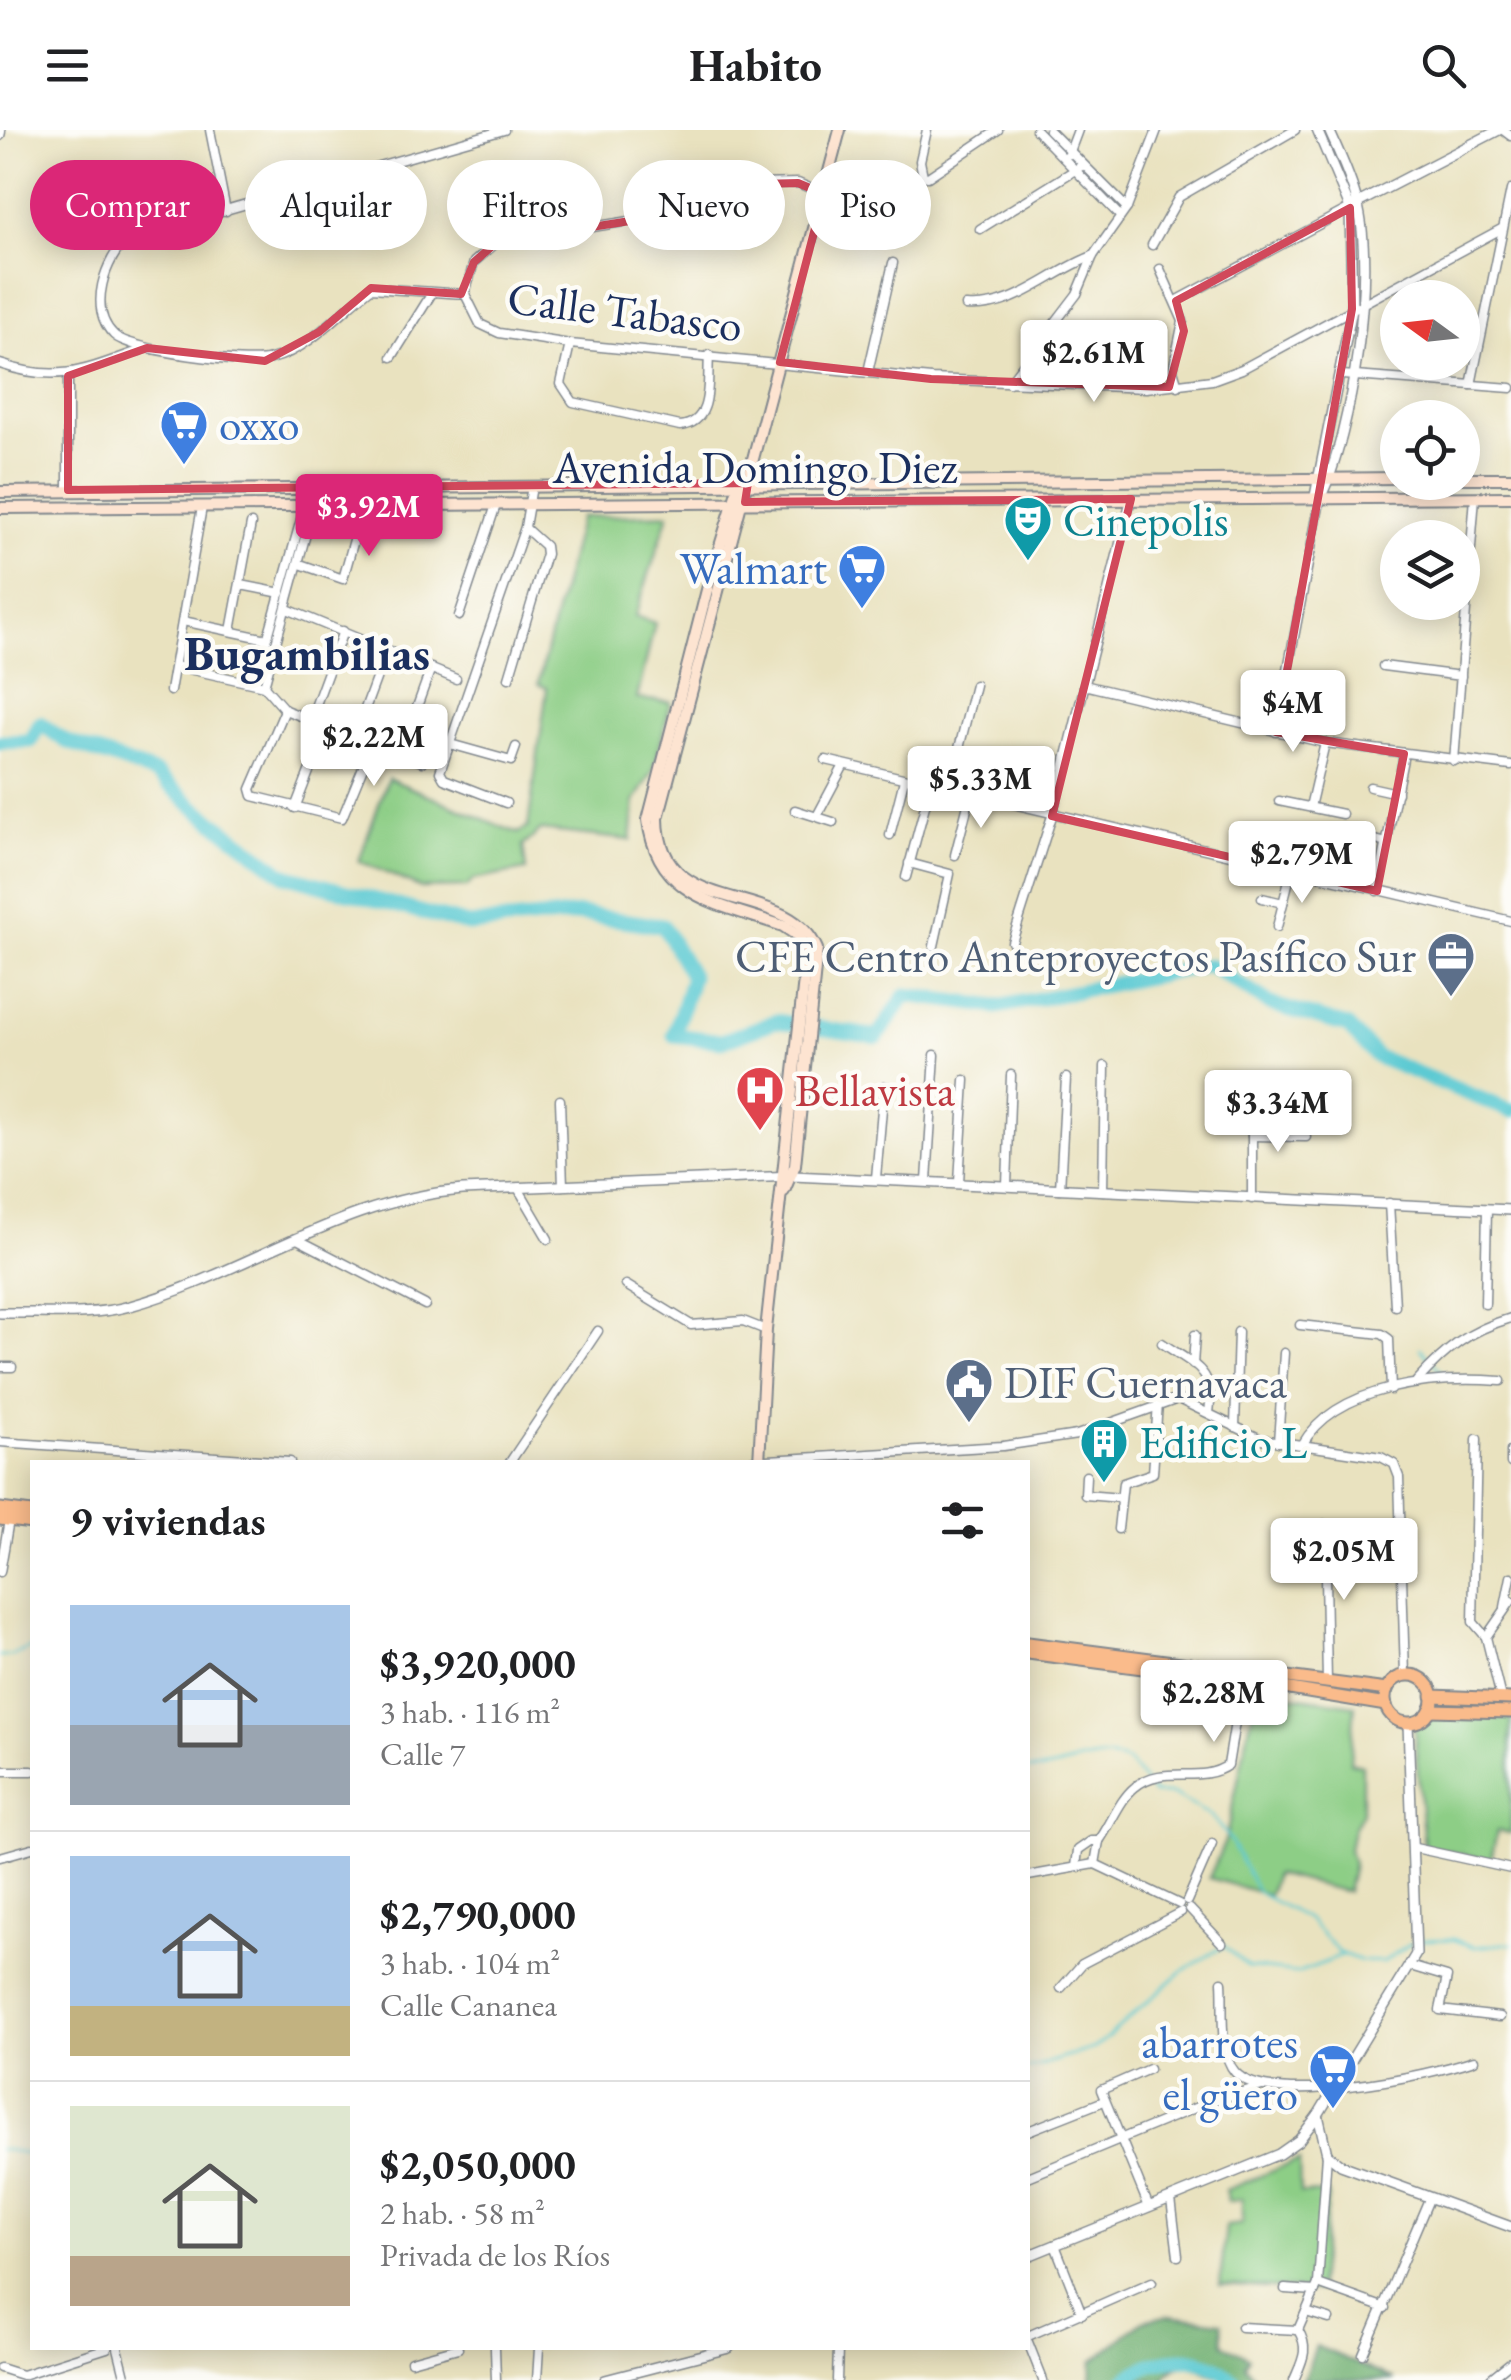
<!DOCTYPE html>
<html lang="es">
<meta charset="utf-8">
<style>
:root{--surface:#fff;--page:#f2f2f2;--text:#202124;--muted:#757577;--line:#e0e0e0;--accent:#db2777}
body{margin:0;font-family:"EB Garamond",serif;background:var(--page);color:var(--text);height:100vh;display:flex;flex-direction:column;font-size:38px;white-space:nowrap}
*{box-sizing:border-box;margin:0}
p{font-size:32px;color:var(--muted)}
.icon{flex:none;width:55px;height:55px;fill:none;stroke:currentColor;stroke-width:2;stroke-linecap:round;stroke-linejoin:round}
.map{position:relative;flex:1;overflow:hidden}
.details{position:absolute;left:30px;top:1330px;width:1000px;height:890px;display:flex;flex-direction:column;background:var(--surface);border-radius:0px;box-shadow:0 5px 25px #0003}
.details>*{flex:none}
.guide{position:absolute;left:30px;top:30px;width:1000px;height:90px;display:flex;gap:20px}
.needle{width:65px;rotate:285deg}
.buttons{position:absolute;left:1380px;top:150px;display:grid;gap:20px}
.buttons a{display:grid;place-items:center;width:100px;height:100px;border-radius:50%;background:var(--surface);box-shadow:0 5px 25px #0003;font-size:50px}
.price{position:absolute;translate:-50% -85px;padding:0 22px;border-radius:10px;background:#fff;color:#222;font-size:32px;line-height:65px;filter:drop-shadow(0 2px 5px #0008)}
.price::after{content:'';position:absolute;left:50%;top:60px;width:30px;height:22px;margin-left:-15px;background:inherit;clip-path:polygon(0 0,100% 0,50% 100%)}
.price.active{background:var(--accent);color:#fff}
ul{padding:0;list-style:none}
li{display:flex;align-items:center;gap:30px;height:250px;padding:0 40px}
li+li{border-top:2px solid var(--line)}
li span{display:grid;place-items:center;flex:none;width:280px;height:200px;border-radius:0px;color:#555}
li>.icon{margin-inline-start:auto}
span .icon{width:120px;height:120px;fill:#fffc;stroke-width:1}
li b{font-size:42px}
h2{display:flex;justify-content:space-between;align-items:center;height:120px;padding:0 40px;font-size:42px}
.chip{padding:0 35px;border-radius:45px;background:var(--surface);box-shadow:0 5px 25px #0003;font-size:35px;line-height:90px}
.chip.active{background:var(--accent);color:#fff}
header{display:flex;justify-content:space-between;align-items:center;height:130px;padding:0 40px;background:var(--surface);font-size:45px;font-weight:700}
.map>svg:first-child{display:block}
</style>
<header><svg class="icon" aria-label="menu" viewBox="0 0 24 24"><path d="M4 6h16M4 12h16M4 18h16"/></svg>Habito<svg class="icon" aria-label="search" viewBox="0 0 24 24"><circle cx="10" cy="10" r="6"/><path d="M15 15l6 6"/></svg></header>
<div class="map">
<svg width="1511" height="2250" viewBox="0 0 1511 2250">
<rect width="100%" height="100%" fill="#fdfcf7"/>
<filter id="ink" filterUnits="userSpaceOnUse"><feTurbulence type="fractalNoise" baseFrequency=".01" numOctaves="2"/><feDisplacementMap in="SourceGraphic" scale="20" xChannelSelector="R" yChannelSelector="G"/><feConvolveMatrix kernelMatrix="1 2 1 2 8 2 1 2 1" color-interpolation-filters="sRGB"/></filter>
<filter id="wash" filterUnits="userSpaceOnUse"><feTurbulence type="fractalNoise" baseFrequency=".0048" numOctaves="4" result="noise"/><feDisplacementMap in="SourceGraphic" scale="40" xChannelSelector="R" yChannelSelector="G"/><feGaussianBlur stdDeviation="2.25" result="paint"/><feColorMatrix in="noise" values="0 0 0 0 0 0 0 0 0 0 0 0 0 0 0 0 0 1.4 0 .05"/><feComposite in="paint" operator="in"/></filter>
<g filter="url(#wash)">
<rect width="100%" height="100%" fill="#e9e2bf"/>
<g fill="#8dce86" stroke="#547e72" stroke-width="2.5">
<polygon points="669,384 635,486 655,493 637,569 671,572 654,639 635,672 631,710 541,700 523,716 526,740 473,750 467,757 421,758 359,731 388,648 502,697 518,703 528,697 547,558 538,554 580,387"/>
<polygon points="1257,1561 1355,1575 1350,1632 1362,1635 1362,1682 1353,1699 1349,1719 1353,1734 1347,1762 1275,1744 1268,1765 1209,1748 1225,1711"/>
<polygon points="1432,1585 1511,1588 1511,1703 1497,1701 1491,1730 1424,1717 1414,1598"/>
<polygon points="1299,2030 1300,2063 1328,2064 1318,2154 1321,2161 1220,2155 1226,2096 1242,2094 1242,2069 1228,2072 1226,2060"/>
</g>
<g fill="#72b173" stroke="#467068" stroke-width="2.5">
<path d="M1170 2185 1222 2192 1223 2214 1249 2227 1245 2235 1257 2250C1248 2250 1231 2250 1223 2249 1205 2240 1176 2223 1164 2250H1091L1092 2232 1143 2191Z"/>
<polygon points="1316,2216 1395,2250 1303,2250"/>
</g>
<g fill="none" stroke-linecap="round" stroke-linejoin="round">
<g stroke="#5dcad3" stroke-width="2.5">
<polyline points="1420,1218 1441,1241"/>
<polyline points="0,1526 12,1526 32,1517"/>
<path d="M1028 1640C1063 1642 1092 1618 1128 1632L1154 1664H1172L1211 1686 1231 1711 1257 1762 1309 1790 1338 1822 1361 1831 1383 1832 1411 1813"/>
<polyline points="1418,1810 1453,1809 1475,1817 1511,1813"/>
<polyline points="1028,1939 1095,1918 1181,1842 1224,1816 1248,1837 1297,1843 1342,1826"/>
<polyline points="0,2019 32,2024"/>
</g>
<g stroke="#5dcad3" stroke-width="15">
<polyline points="0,612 31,611 40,593 65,611 157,644 194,677 285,745 468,795 580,784 663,796 692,847 674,905 722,911 776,891 877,907 906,865 997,877 1209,835 1270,874 1347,896 1377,927 1511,981"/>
<path d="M1125 2250C1156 2224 1202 2221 1233 2250"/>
</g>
</g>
</g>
<g filter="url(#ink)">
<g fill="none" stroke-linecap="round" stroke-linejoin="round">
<g stroke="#82888e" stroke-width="11">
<g id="minor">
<polyline points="210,0 226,81"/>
<polyline points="927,0 920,31 923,46 928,47 998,0"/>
<polyline points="1036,0 1120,86"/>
<polyline points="1049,0 1127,78"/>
<polyline points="1503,0 1511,6"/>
<polyline points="0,6 1,2"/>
<polyline points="1069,24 1078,0"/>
<polyline points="906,63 923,46"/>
<polyline points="824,64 798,53 757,54 693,81 497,112 474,132 465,164 480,194 499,203 570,214 931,249 1146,258 1212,250 1242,239 1503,98"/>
<polyline points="980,99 1083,35"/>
<polyline points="1152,115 1179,67 1295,0"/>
<polyline points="1160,139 1183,191 1173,240 1178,256"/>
<path d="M465 164 371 158C340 182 310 219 271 229 247 236 131 221 114 205 87 179 105 129 128 108L504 0"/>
<polyline points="1176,171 1350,78"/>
<path d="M966 176C1015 180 1050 142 1093 126"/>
<path d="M570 214 561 254 573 272 680 296C714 293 707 251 709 225"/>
<polyline points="392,227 432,163"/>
<path d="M0 234C61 255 89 238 147 218"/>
<polyline points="868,242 893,133"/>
<polyline points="1342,245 1511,258"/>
<polyline points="68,246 68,360"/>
<polyline points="1009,253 1077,164 1093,126 1127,78 1157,0"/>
<polyline points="1471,255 1511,60"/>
<polyline points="300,434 343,449 359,392"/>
<polyline points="241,455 281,463"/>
<polyline points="287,479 456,549"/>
<polyline points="459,486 496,375"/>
<polyline points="183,491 267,509"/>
<polyline points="231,501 251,394"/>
<polyline points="175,536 264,556 285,580 422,632"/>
<polyline points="1383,536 1461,546"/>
<polyline points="509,548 546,424 545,416 525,398"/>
<polyline points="255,553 305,375"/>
<polyline points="1084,555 1325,613 1511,636"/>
<polyline points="264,556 314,375"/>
<polyline points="170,561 202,377"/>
<polyline points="285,580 251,659 253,666 342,688 373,613"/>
<polyline points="311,588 343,501"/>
<polyline points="1276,602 1321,366"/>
<polyline points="355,606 387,519"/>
<polyline points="450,614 511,631 516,617"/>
<polyline points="400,624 431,538"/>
<polyline points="826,630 1511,791"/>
<polyline points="1454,631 1475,367"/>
<polyline points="1370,657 1397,663"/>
<polyline points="948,662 975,555"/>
<polyline points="1279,671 1342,684"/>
<polyline points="506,673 444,649 440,642 525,397 532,356"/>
<polyline points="1310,677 1325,613"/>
<polyline points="295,678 327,595"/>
<polyline points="795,680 833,692"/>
<polyline points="817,686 844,635"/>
<polyline points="890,705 904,650"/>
<polyline points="1356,705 1387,713"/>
<polyline points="955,725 970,667"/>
<polyline points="909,733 950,744 934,816"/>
<polyline points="906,747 930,657"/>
<polyline points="1377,761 1404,624"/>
<polyline points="1262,768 1283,773"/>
<polyline points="1277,797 1291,742"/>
<polyline points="1012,812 1052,686 1131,369"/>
<polyline points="1251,963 1297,965"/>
<polyline points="560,970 563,1056"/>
<polyline points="1252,1006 1306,1007"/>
<polyline points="876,1048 884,956"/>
<polyline points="927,1051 935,925"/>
<polyline points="959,1052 965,950"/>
<polyline points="1007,1055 1011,945"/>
<polyline points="518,1058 548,1109"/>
<polyline points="1060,1059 1066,948"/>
<polyline points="1103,1061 1105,936"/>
<polyline points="1252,1069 1252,948"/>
<polyline points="1389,1073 1395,1176"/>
<polyline points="297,1109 425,1175"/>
<polyline points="626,1155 691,1195 743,1191 766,1200"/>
<polyline points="1485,1174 1487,1079"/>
<polyline points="1300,1195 1382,1204 1389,1209 1391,1260"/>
<path d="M1162 1213C1195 1236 1215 1239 1209 1283"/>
<polyline points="1193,1235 1195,1205"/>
<polyline points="0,1237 12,1237"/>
<path d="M1417 1251C1446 1219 1468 1201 1511 1188"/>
<polyline points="1235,1297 1238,1202"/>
<polyline points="1477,1309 1473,1492 1486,1507"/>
<polyline points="0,1312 290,1332"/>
<polyline points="1278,1312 1284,1223"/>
<path d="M1302 1315C1337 1254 1437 1246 1501 1251"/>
<polyline points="1511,1321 1511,1333"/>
<polyline points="510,1332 598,1201"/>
<polyline points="735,1332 1003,1316 1077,1305 1178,1269 1261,1309 1381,1327 1394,1334 1399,1347 1405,1545"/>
<polyline points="1086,1346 1085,1365 1121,1368"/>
<polyline points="1324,1394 1327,1552"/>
<polyline points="1118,1399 1123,1353 1153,1343 1158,1273"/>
<polyline points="0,1442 9,1390"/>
<polyline points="1505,1477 1511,1447"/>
<polyline points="1501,1568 1486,1507 1511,1471"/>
<polyline points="0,1641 32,1641"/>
<path d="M1099 1711C1111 1694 1120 1669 1135 1657 1163 1633 1200 1655 1228 1635L1242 1549"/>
<polyline points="1415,1718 1511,1739"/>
<polyline points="0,1727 32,1718"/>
<polyline points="1095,1734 1179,1774"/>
<polyline points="1076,1737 1078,1720 1091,1711 1099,1711"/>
<polyline points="1028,1746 1095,1734 1099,1711"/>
<polyline points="1187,1771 1212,1714"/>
<polyline points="1190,1779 1222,1813"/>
<polyline points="1410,1836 1447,1847 1440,1880 1500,1887"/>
<path d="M1222 1852C1224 1877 1218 1923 1235 1942 1268 1980 1431 1945 1474 1930"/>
<polyline points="1061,1858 1082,1834 1181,1782"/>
<polyline points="1149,1939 1101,1960 1149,2077"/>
<polyline points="1028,2001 1104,1971"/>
<polyline points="1028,2047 1212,1971 1262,1956"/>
<polyline points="1171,2069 1178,2126"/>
<polyline points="1055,2115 1082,2184"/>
<polyline points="1318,2154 1385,2178"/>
<polyline points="1285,2159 1315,2161"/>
<polyline points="1306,2182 1329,2189"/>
<polyline points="1241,2197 1298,2200"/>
<polyline points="1298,2200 1318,2154 1327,2024"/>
<polyline points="1028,2206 1152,2152"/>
<polyline points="1028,2212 1043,2250"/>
<polyline points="118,2218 126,2250"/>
<polyline points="495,2218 496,2250"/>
<polyline points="1363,2224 1429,2069"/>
<polyline points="411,2231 458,2218"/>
<polyline points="0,2238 22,2245 107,2218"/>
<polyline points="1491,2248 1511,2232"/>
<polyline points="537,2250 539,2218"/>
<polyline points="837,2250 838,2218"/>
<path d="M1294 2250C1302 2231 1310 2219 1298 2200"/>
</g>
</g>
<g stroke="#82888e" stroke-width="12">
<g id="tertiary">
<polyline points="1356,74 1499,0"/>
<polyline points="1315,366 1352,179 1350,78 1317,0"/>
<path d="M1321 366C1352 303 1376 140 1357 72 1351 47 1339 23 1329 0"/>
<path d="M0 1183C42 1182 90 1187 130 1176 245 1144 342 1069 463 1060L793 1046 1511 1080"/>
<polyline points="1318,1985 1327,2024 1341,2035 1511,2097"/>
<polyline points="1028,2126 1279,2024 1299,2010 1318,1985 1416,1824 1408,1593"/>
<polyline points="605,2250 729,2218"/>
</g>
</g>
<g stroke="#82888e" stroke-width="14">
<g id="secondary">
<polyline points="1462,348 1511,348"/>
<path d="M740 351 709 452 648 690C657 768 720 774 783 796L798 806 807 822 766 1200 759 1332"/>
<polyline points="0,362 1398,348"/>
<polyline points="0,378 1511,367"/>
<path d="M784 1061 795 1035 817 819C786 747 659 793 658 688L840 0"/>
</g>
</g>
<g stroke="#82888e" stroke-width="15">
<g id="primary">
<polyline points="0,1379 32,1383"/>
<polyline points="0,1389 32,1393"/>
<polyline points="1028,1513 1387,1560"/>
<polyline points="1028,1523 1242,1551 1386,1575"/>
<circle cx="1409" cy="1569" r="24"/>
<polyline points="1432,1566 1511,1569"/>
<polyline points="1430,1580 1511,1582"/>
</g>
</g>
<use href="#minor" stroke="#fff" stroke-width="8"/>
<use href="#tertiary" stroke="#fff" stroke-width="9"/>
<use href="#secondary" stroke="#fde4d1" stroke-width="10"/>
<use href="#primary" stroke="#fabb8b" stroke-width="11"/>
</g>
</g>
<path fill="none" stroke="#d1495b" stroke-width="8" stroke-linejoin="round" d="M798 53 824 64 780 232 931 249 1169 257 1184 201 1176 171 1350 78 1352 179 1276 602 1404 624 1377 761 1052 686 1131 369 745 372 748 353 68 360V246L147 218 265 231 319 202 371 158 461 164 474 132 497 112 693 81 757 54Z"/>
<defs>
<g id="supermarket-pin" transform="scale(2.5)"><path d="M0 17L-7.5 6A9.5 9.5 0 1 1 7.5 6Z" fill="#3f7fe0" stroke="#fdfcf7"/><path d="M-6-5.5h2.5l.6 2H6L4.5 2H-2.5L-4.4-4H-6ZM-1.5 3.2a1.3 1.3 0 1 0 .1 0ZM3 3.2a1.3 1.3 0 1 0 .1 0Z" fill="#fff"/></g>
<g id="theatre-pin" transform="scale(2.5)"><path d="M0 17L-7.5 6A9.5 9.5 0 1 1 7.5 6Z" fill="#0f9aa8" stroke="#fdfcf7"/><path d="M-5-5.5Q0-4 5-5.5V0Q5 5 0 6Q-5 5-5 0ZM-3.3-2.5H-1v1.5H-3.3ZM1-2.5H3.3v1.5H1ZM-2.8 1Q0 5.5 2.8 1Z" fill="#fff"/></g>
<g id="office-pin" transform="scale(2.5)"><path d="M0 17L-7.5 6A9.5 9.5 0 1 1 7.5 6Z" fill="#5c6f8a" stroke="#fdfcf7"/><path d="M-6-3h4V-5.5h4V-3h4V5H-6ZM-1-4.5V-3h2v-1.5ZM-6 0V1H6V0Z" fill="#fff"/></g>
<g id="hospital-pin" transform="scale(2.5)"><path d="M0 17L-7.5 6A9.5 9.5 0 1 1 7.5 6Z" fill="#e0444e" stroke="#fdfcf7"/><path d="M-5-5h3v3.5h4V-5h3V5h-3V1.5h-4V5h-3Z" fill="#fff"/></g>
<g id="civic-pin" transform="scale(2.5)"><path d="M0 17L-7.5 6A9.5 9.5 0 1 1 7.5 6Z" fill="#5c6f8a" stroke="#fdfcf7"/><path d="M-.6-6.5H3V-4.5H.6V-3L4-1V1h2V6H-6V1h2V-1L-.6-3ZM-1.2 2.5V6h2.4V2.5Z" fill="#fff"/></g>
<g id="building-pin" transform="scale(2.5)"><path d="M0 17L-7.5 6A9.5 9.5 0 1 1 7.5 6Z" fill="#0f9aa8" stroke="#fdfcf7"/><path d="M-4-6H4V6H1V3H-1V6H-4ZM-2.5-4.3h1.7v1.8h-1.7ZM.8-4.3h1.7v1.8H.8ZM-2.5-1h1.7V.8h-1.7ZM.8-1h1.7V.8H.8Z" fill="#fff"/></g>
</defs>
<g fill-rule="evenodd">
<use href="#supermarket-pin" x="184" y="294"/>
<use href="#theatre-pin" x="1028" y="390"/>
<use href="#supermarket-pin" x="862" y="438"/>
<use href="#office-pin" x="1451" y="826"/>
<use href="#hospital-pin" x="760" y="960"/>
<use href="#civic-pin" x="969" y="1252"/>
<use href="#building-pin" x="1104" y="1312"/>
<use href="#supermarket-pin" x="1333" y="1938"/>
</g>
<g text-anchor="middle" stroke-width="9" stroke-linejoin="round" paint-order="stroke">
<g font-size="45" fill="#1b2f5e" stroke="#fdfcf7">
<text transform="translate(625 181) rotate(7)" y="16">Calle Tabasco</text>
<text x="755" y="353">Avenida Domingo Diez</text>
</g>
<g font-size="45" fill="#366cbe" stroke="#fdfcf7" text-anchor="end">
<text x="219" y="310" text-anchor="start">oxxo</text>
<text x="827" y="454">Walmart</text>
<text x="1298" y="1928">abarrotes<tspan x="1298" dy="52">el güero</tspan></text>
</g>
<g font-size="45" fill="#0d838f" stroke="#fdfcf7" text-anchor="start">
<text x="1063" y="406">Cinepolis</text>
<text x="1139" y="1328">Edificio L</text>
</g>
<g font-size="45" fill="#4e5e75" stroke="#fdfcf7" text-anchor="end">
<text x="1416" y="842">CFE Centro Anteproyectos Pasífico Sur</text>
<text x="1004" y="1268" text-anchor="start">DIF Cuernavaca</text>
</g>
<g font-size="45" fill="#be3a42" stroke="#fdfcf7" text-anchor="start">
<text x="795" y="976">Bellavista</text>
</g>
<g font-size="48" font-weight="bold" fill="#1b2f5e" stroke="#fdfcf7">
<text x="307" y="540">Bugambilias</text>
</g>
</g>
</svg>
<div class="buttons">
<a><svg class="needle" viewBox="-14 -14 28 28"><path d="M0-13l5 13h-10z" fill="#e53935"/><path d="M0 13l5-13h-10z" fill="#757577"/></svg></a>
<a><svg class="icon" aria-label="locate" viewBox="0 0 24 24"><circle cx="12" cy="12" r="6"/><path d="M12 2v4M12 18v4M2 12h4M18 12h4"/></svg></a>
<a><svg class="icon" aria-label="layers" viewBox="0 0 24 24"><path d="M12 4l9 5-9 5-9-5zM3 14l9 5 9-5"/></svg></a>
</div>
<b class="price" style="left:1094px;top:275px">$2.61M</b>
<b class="price active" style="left:369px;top:429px">$3.92M</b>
<b class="price" style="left:1293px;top:625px">$4M</b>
<b class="price" style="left:374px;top:659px">$2.22M</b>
<b class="price" style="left:981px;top:701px">$5.33M</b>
<b class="price" style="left:1302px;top:776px">$2.79M</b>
<b class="price" style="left:1278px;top:1025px">$3.34M</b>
<b class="price" style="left:1344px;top:1473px">$2.05M</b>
<b class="price" style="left:1214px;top:1615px">$2.28M</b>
<div class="guide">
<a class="chip active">Comprar</a>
<a class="chip">Alquilar</a>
<a class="chip">Filtros</a>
<a class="chip">Nuevo</a>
<a class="chip">Piso</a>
</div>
<section class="details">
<h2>9 viviendas<svg class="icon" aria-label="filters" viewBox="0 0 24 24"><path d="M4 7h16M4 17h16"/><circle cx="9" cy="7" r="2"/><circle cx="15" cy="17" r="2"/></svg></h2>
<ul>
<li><span style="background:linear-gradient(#a9c7e8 60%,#9aa5b1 0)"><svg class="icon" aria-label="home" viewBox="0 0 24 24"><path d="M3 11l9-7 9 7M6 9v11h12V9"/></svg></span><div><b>$3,920,000</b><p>3 hab. · 116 m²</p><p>Calle 7</p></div></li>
<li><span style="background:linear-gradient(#a9c7e8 75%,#c2b280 0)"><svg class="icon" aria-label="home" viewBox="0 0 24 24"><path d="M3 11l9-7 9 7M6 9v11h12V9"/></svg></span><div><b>$2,790,000</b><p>3 hab. · 104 m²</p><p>Calle Cananea</p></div></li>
<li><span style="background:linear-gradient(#dfe7d0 75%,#b9a48a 0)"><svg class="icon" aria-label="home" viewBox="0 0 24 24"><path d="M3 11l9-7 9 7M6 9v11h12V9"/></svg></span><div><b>$2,050,000</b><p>2 hab. · 58 m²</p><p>Privada de los Ríos</p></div></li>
</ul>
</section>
</div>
